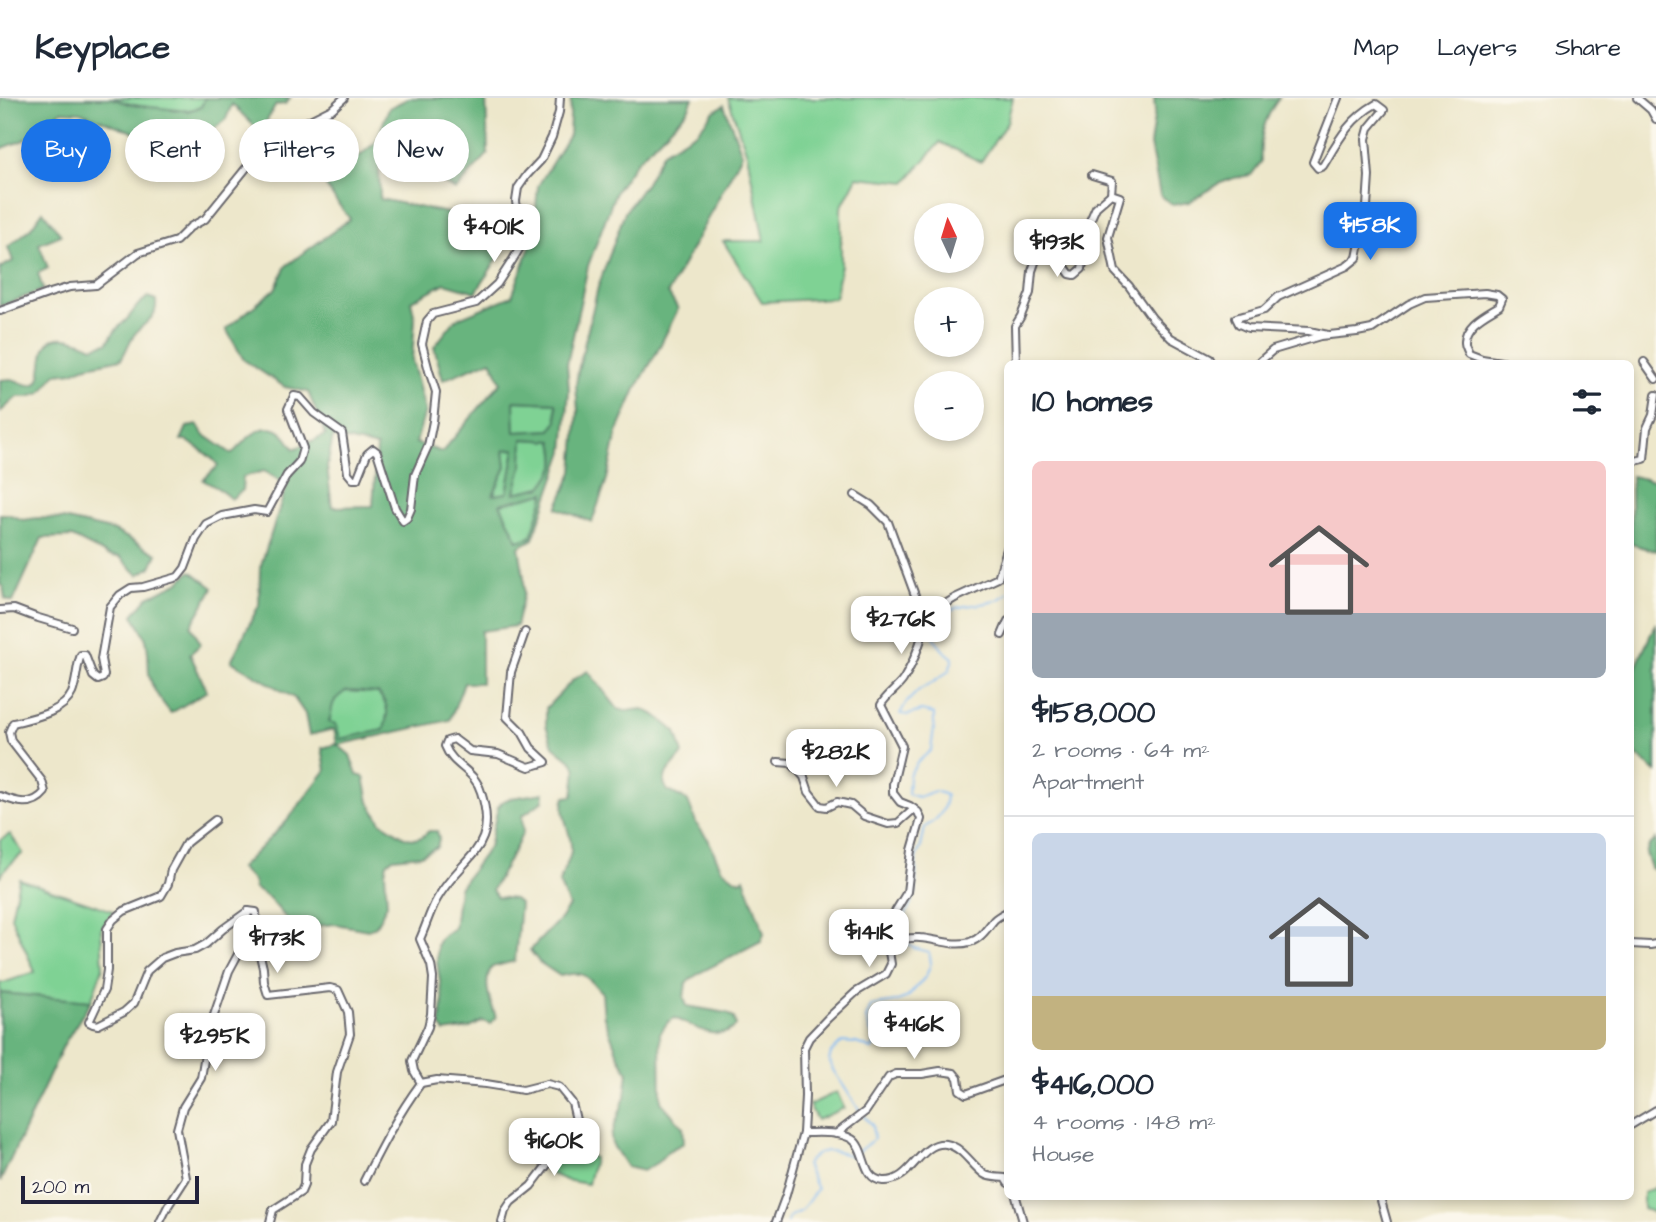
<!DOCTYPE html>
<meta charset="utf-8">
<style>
:root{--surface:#fff;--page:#f2f2f3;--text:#1f2937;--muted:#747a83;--line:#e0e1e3;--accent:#1a73e8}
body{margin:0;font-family:"Architects Daughter",sans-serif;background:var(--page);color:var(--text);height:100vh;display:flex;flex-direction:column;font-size:26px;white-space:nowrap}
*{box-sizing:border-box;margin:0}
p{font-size:23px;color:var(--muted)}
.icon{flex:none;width:38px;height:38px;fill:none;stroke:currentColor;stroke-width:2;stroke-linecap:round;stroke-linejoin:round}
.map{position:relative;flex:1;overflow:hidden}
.panel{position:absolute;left:1004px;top:262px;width:630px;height:840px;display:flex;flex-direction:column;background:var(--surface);border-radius:10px;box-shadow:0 4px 10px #0003}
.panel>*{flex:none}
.banner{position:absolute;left:21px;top:21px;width:665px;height:63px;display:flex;gap:14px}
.needle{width:46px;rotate:356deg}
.tools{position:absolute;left:914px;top:105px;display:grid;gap:14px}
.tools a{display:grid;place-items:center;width:70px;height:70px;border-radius:50%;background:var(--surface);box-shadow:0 4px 10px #0003;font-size:35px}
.scale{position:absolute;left:21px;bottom:18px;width:178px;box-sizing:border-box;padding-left:7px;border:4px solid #22223b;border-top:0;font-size:19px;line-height:24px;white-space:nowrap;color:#22223b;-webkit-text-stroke:5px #fbf7ec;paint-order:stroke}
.price{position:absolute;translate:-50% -60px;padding:0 16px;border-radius:14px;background:#fff;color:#222;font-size:23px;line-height:46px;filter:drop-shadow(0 2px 4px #0008)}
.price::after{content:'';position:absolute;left:50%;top:42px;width:21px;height:16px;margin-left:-10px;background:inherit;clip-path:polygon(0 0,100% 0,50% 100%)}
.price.active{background:var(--accent);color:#fff}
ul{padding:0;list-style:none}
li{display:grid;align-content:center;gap:14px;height:371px;padding:0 28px}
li+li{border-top:2px solid var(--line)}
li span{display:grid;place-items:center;height:217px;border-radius:10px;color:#555}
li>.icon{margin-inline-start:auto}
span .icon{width:126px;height:126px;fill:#fffc;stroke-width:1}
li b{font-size:30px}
h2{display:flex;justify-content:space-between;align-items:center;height:84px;padding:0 28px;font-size:30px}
.chip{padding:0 24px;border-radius:32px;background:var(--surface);box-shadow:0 4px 10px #0003;font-size:24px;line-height:63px}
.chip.active{background:var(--accent);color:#fff}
header{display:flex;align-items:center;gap:42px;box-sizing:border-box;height:98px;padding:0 35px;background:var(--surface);border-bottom:2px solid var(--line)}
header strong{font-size:33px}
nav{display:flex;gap:38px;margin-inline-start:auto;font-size:24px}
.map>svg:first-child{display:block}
</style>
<header>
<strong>Keyplace</strong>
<nav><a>Map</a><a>Layers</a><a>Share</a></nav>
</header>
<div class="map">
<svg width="1656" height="1124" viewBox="0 0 1656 1124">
<rect width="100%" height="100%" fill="#fbf7ec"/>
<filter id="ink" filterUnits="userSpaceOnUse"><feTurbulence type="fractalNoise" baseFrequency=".0143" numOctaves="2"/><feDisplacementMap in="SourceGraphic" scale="14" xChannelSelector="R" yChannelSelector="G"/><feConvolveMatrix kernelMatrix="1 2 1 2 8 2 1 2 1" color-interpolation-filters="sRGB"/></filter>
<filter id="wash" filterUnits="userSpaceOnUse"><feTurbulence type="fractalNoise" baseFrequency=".00686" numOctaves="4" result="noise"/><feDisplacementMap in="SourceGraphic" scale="28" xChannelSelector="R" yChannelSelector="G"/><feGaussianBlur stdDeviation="1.57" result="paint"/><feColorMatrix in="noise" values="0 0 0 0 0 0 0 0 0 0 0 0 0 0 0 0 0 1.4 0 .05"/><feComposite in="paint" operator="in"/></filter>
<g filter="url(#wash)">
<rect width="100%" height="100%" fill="#ede7cb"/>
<g fill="#7fd294" stroke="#507a68" stroke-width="2">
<path d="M111 0H205L201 9C174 18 138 9 111 0Z"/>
<polygon points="728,0 1013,0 1007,24 981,64 940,44 906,84 857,79 841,110 841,167 835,200 762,204 723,143 764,143 747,56"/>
<polygon points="513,303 556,305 557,322 551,332 515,334"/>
<path d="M522 341 553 343C558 367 557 370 542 389L514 395 522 369Z"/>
<polygon points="515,350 507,396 493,397 506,369 504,352"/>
<polygon points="546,394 531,439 518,443 500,406"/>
<path d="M346 593 378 595C390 608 388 616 384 632L340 642 336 626 329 624C334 607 328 604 346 593Z"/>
<polygon points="10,736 23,755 6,770 0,779 0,742"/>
<polygon points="19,781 113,813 101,831 103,869 91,903 0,895 0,884 3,885 35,874 11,819"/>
<polygon points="837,994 844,1010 817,1022 809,1007"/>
<polygon points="565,1046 594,1060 588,1086 565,1082 546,1073"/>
<polygon points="1656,1089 1656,1116 1643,1110 1643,1095"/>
</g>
<g fill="#67b47e" stroke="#446b5c" stroke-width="2" fill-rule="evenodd">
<polygon points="0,0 111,0 132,7 188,13 201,9 205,0 290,0 285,6 276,7 260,34 232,6 226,21 213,32 206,37 189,41 152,41 80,14 62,13 24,42 0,51"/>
<path d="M409 0H486L488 56 456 92 397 61 379 67 380 101 457 117 504 150 476 194 445 185 411 203 415 221 412 262 425 313 416 345 442 354 501 284 491 262 443 282 434 249 456 221 512 198 533 140 538 88 569 37 571 0H693L688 12 636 64 616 93 588 168 567 266 569 292 564 353 533 441 519 449 524 480V495L516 528 481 533V585H464L450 622 338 647 350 657 357 677 364 679 369 704 381 724 406 740 415 741 422 739 429 733H437L439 741 437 749 421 757 393 760 387 765 385 774 387 806 376 828 368 832 335 826 298 830 291 826 269 800 255 791 253 783 240 770 286 724 326 672 322 650 337 646 334 631 309 637 305 616 294 600 231 563 259 507 260 470 287 387 264 373 243 379 242 393 231 401 219 391 203 382 218 368C214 359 196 349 186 342H181L187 329 198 327 203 336 232 356C245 342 265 318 284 337 288 341 291 346 294 351L326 337 308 294 285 289 244 262 226 231 275 191 286 168 350 121 336 103 316 72 344 50 356 61 376 44 389 10ZM514 303 556 305 557 322 551 332 515 334ZM333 339 377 349 373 408 332 409 327 369ZM523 341 553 343C558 367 557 370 542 389L515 395 522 369ZM515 351 507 395 493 397 506 369 504 352ZM545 395 531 439 518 443 500 406ZM346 593 378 595C390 608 388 616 384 632L340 641 336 626 329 624C334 607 329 604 346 593Z"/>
<path d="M1154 0H1279C1264 21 1259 38 1261 64L1251 77 1234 80 1218 86 1189 104 1173 107 1160 97 1150 47 1155 13Z"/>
<polygon points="724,7 742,56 668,195 678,211 658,252 636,291 617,335 607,381 592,424 557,410 573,374 578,313 576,287 578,273 598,189 625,114 646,85 663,54 698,33 713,14"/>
<polygon points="43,113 61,137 39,146 48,170 38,175 43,192 0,208 0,170 13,163 8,149 30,131"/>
<path d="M148 199 156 202C158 224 141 224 132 240 128 247 126 254 121 261L83 269 73 274 56 276 41 295 29 299H17L0 314V282C1 282 10 281 11 281 18 282 25 288 33 287 53 281 23 216 93 249L107 245 115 233 128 220 138 207Z"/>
<polygon points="1631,378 1656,383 1656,453 1631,446"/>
<polygon points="0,416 8,416 23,422 37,420 63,421 115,433 157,456 151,469 138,477 120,459 110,458 72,439 42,440 13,504 5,501 3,488 0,487"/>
<path d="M191 473 213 490 191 528 201 546 190 556 207 593 171 615C161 603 152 592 149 576 148 565 149 553 146 542 143 532 137 526 133 517L148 499 178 485Z"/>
<polygon points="1656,525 1656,674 1631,652 1631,602 1636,569"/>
<path d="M588 573 618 611 626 613 643 611 657 618 676 634 683 656 666 676 664 685 667 692 688 703 697 727 708 741 721 770 734 780 741 783 744 780 764 835 761 843 699 875 686 885 684 900 687 908 727 915 734 920 736 928C719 946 693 928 675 920L668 924 660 935 661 1004 683 1029 684 1045 668 1053 658 1064 643 1073 627 1069 612 1046 611 1038 625 999 628 974 619 959 604 919 602 895C585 877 585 872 560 878L539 864 530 852 560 821 569 808 559 785C563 775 569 764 571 753 573 735 558 716 565 699L573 698 576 672 573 664 553 648 546 627V610L574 581Z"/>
<path d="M544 695 543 703 522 718 523 734 516 749 492 792 497 799 514 801 520 806 515 863 492 869C482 885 490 902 496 919L491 926 483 923 470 930 445 934 440 928 443 904 437 864V847L440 840 454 830 459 790 489 749 498 709 503 703 511 700Z"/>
<polygon points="1656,741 1656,773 1651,770 1646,755 1649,748"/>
<polygon points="0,895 91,903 64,946 0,1084"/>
</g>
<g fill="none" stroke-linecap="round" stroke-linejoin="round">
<g stroke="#84bcf4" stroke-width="2">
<path d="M902 838 900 829 916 794V759L921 749 925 729C939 721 945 713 946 697L935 693 918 699 908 696 909 677 917 665 931 652 934 630V616L921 613 908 617 900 616 906 605 920 591 932 585 949 573 953 560 942 551 933 537C941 502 964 511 991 504 996 503 1002 499 1006 497L1008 495"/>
<polyline points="860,1013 833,972 829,963 831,955 842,944 856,945 872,951 875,945 866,921 871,908 895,904 908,899 926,878 931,865 929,854 914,850 903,843"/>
<path d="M787 1124 789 1119 801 1113 817 1091 806 1067C820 1048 831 1052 852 1058L874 1041 872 1027 863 1017"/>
</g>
</g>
</g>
<g filter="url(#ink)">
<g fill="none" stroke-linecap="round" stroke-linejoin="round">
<g stroke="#69676d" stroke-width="10">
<g id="minor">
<polyline points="1637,0 1651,12 1656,21"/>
<polyline points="1092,77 1112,83 1111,96 1120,99 1108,139 1115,173 1129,188 1152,220 1171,240 1210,261 1212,266"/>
<polyline points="0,213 50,195 70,189 96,187 138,155 176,143 190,129 205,121 247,69 259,58 298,28 332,11 344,0"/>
<path d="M1328 237 1309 233 1248 230 1239 226 1236 220 1264 212 1278 199 1347 168 1357 160 1367 109 1369 78 1366 41 1369 30 1384 12 1376 6C1349 21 1338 43 1323 68L1318 70 1313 64 1338 0"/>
<polyline points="1644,264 1656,281"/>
<polyline points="1016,266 1015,228 1021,218 1030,195 1032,173 1038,156 1053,147 1064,147 1065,169 1070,176 1075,177 1082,171 1089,125 1096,109 1111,96"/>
<path d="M1257 266 1273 252 1320 238 1357 234 1372 231 1409 206 1425 199 1485 195 1497 197 1502 201 1499 208C1486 216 1464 226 1465 245 1465 249 1468 252 1469 256L1482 261 1514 266"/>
<polyline points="1631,364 1644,361 1647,330 1653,317 1656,297"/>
<polyline points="855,397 871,407 888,424 916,500 924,508 937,511 955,500 998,480 1008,448"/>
<polyline points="0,512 14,511 35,519 72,530"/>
<polyline points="1002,537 1008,523"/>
<polyline points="778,664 791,665 798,672 804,679 809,694 820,708 827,709 837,704 851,707 864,718 888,726 898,725 914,711"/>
<path d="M0 698C16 704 32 710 45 694L42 683 11 643 9 634 13 625C32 620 63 615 72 595 77 583 76 569 81 557H85L93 578 98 582 103 580 104 577 101 561 110 509 120 497 131 490 143 489 178 479 185 470 196 441 206 426 222 418 254 412 267 414 287 377 299 364 303 350 288 311 294 298 300 299 314 315 342 335 348 375 353 381H357L367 356 373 351 377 354 395 410 403 423 407 420 411 411 415 377 428 348 433 323 436 294 429 273 422 246 427 223 433 216 476 205 497 186 512 163 521 148 516 103 518 90 527 77 541 62 552 39 559 14 560 0"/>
<polyline points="215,722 186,745 171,772 168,786 161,798 124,813 113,822 107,831 107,872 104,892 89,924 93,926 98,927 124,914 134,905 147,873 162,860 175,855 195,852 206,846 223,831 248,813 256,814 258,849 263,870 264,884 268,897 330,890 338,892 348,914 350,936 337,974 331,1023 311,1051 305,1066 304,1087 301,1094 273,1112 270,1124"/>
<path d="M887 842C898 843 909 839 920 840 936 841 954 849 970 844 981 841 987 830 994 822 998 818 1003 816 1008 813"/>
<polyline points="1631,846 1650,847 1656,846"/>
<polyline points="421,985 437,982 486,986 523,992 547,986 559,989 572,1005 576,1022 569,1038 531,1088 511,1104 505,1113 502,1124"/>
<polyline points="1631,1027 1656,1012"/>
<path d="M803 1035C819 1035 838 1033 852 1041 867 1051 861 1081 883 1083 912 1085 919 1043 946 1046 963 1049 971 1067 984 1076 989 1080 998 1079 1005 1080L1008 1085"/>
<polyline points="836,1036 866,1013 889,979 896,976 922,976 940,973 954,975 958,980 960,992 966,996 1008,981"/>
<path d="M364 1083C381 1049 398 1016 421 985L414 973 412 963 428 929 431 916 433 880 431 867 420 841C426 828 430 813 437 801 461 758 500 753 481 694 474 671 453 669 445 648L447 643 454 641 470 653 498 656 529 669 546 664 531 650 522 634 507 619 511 574 525 534"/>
<polyline points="1016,1099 1023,1124"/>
<polyline points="1380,1099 1387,1124"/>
<polyline points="160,1124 168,1108 186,1080 177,1031 183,1009 201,980 209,932 229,873 243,847 248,813"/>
<path d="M776 1124 786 1097 803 1035 805 998 804 950 809 940 828 920 856 894 886 876 891 866 887 842V827L907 794 912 752 921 721 918 714 910 708 900 704 893 695V686L902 648 881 607C886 597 897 591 903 582 917 559 924 536 929 509"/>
</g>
</g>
<use href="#minor" stroke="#fff" stroke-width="6"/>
</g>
</g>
</svg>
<div class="tools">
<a><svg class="needle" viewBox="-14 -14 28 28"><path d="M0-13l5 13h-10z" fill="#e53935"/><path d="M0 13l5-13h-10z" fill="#747a83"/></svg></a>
<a>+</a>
<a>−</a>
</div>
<div class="scale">200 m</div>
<b class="price active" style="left:1370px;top:164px">$158K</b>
<b class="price" style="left:494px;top:166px">$401K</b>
<b class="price" style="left:1057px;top:181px">$193K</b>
<b class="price" style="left:901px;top:558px">$276K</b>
<b class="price" style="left:836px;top:691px">$282K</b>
<b class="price" style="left:869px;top:871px">$141K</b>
<b class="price" style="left:277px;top:877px">$173K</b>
<b class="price" style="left:914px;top:963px">$416K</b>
<b class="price" style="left:215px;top:975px">$295K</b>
<b class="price" style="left:554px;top:1080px">$160K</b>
<div class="banner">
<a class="chip active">Buy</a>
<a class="chip">Rent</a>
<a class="chip">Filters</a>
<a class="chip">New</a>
</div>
<section class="panel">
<h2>10 homes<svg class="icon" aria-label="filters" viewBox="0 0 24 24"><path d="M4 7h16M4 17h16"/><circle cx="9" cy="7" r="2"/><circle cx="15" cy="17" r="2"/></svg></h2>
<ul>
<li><span style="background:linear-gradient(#f6c9c9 70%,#9aa5b1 0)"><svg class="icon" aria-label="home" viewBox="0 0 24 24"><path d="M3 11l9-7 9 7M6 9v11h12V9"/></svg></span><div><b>$158,000</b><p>2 rooms · 64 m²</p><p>Apartment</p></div></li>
<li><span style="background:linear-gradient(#c9d6e8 75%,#c2b280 0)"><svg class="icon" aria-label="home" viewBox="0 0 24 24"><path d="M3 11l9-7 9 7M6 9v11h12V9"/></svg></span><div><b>$416,000</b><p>4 rooms · 148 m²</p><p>House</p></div></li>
</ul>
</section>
</div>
